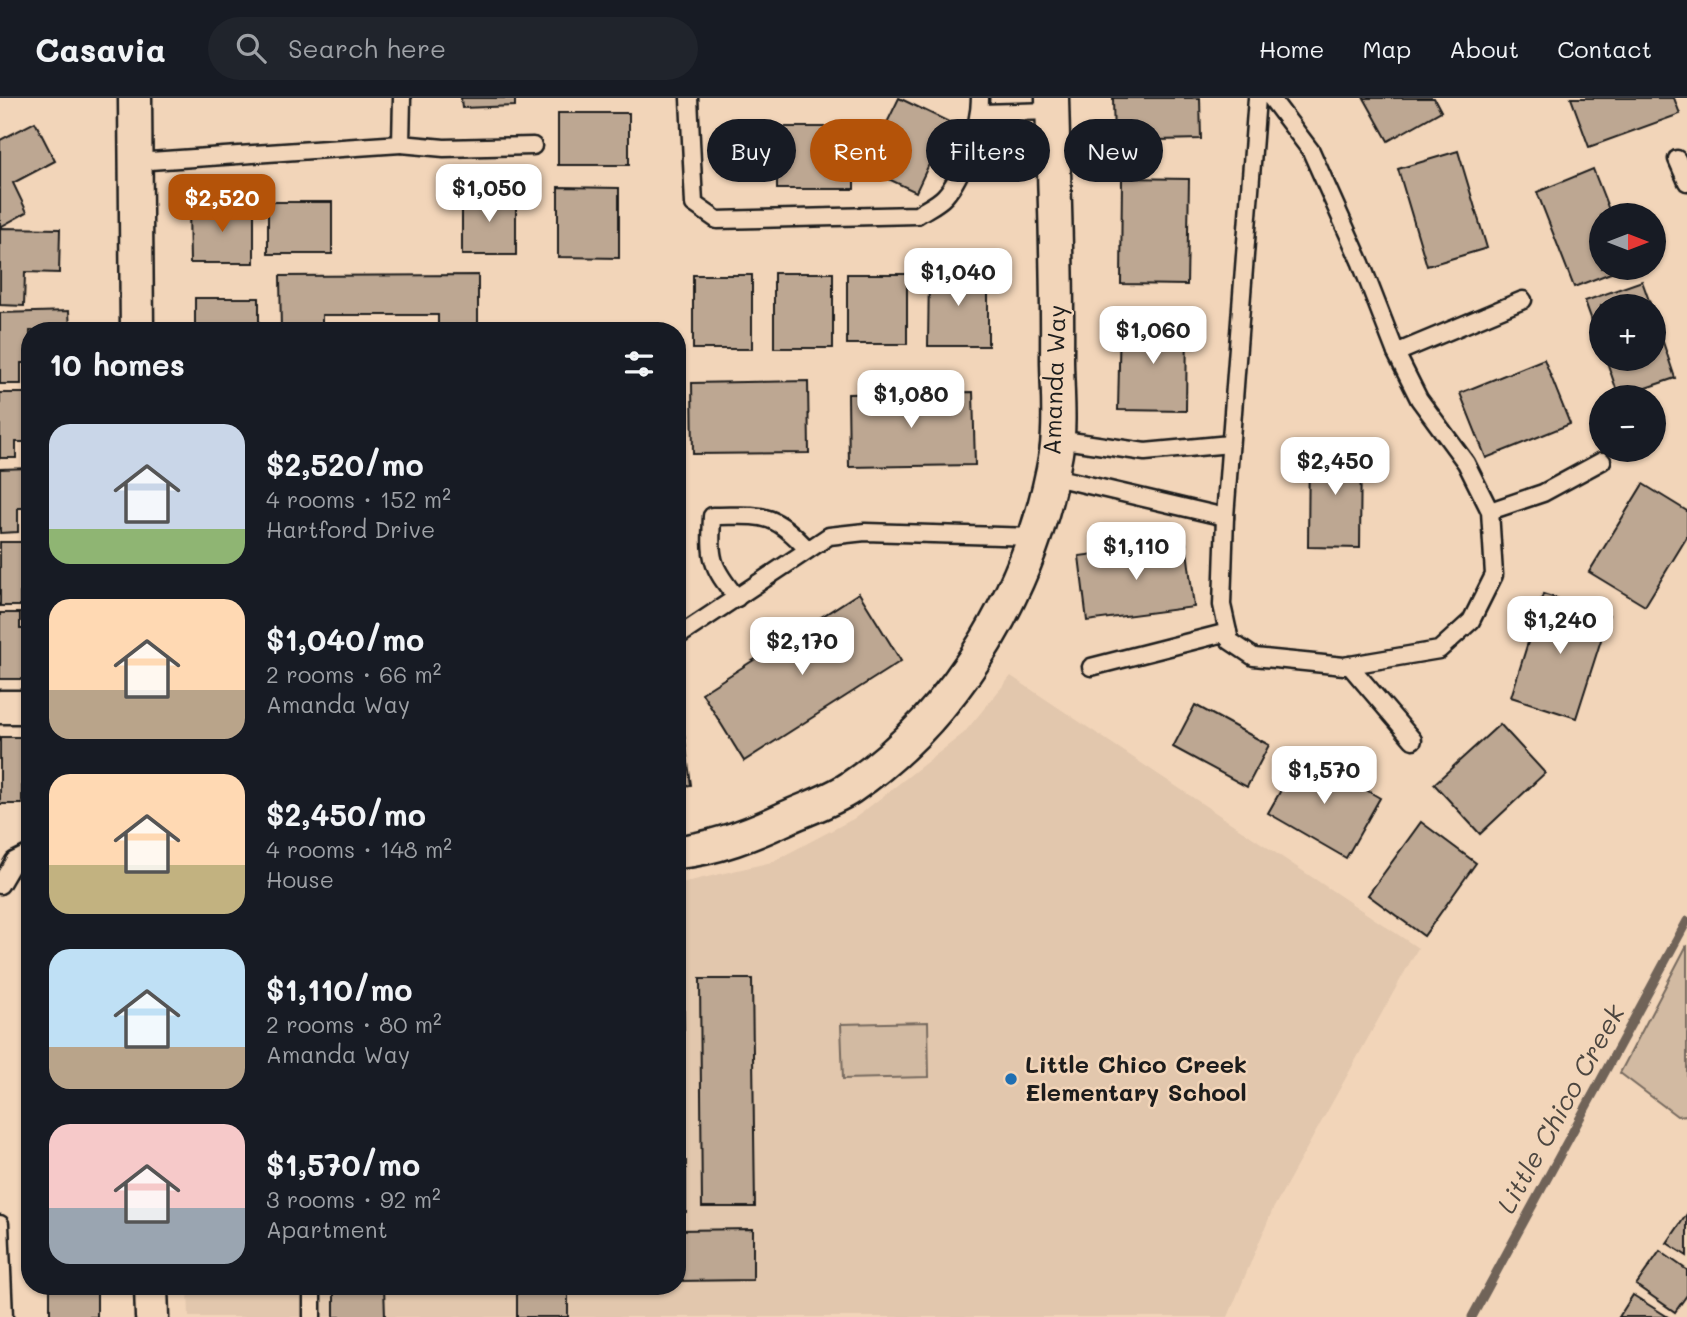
<!DOCTYPE html>
<meta charset="utf-8">
<style>
:root{--surface:#171b24;--page:#20242c;--text:#f1f3f6;--muted:#9ea1a6;--line:#363941;--accent:#b45309}
body{margin:0;font-family:Mali,sans-serif;background:var(--page);color:var(--text);height:100vh;display:flex;flex-direction:column;font-size:26px;white-space:nowrap}
*{box-sizing:border-box;margin:0}
p{font-size:23px;color:var(--muted)}
.icon{flex:none;width:38px;height:38px;fill:none;stroke:currentColor;stroke-width:2;stroke-linecap:round;stroke-linejoin:round}
.map{position:relative;flex:1;overflow:hidden}
.details{position:absolute;left:21px;top:224px;width:665px;height:973px;display:flex;flex-direction:column;background:var(--surface);border-radius:28px;box-shadow:0 2px 5px #0004}
.details>*{flex:none}
.banner{position:absolute;left:707px;top:21px;width:665px;height:63px;display:flex;gap:14px}
.needle{width:46px;rotate:90deg}
.fabs{position:absolute;left:1589px;top:105px;display:grid;gap:14px}
.fabs a{display:grid;place-items:center;width:77px;height:77px;border-radius:50%;background:var(--surface);box-shadow:0 2px 5px #0004;font-size:35px}
.price{position:absolute;translate:-50% -60px;padding:0 16px;border-radius:14px;background:#fff;color:#222;font-size:23px;line-height:46px;filter:drop-shadow(0 2px 4px #0008)}
.price::after{content:'';position:absolute;left:50%;top:42px;width:21px;height:16px;margin-left:-10px;background:inherit;clip-path:polygon(0 0,100% 0,50% 100%)}
.price.current{background:var(--accent);color:#fff}
ul{padding:0;list-style:none}
li{display:flex;align-items:center;gap:21px;height:175px;padding:0 28px}
li span{display:grid;place-items:center;flex:none;width:196px;height:140px;border-radius:21px;color:#555}
li>.icon{margin-inline-start:auto}
span .icon{width:84px;height:84px;fill:#fffc;stroke-width:1}
li b{font-size:30px}
h2{display:flex;justify-content:space-between;align-items:center;height:84px;padding:0 28px;font-size:30px}
.pill{padding:0 24px;border-radius:32px;background:var(--surface);box-shadow:0 2px 5px #0004;font-size:24px;line-height:63px}
.pill.current{background:var(--accent);color:#fff}
header{display:flex;align-items:center;gap:42px;box-sizing:border-box;height:98px;padding:0 35px;background:var(--surface);border-bottom:2px solid var(--line)}
header strong{font-size:33px}
nav{display:flex;gap:38px;margin-inline-start:auto;font-size:24px}
.search{width:490px;height:63px;background:var(--page);display:flex;align-items:center;gap:18px;box-sizing:border-box;padding:0 24px;border-radius:38px;color:var(--muted);font-size:26px}
.map>svg:first-child{display:block}
</style>
<header>
<strong>Casavia</strong>
<div class="search"><svg class="icon" aria-label="search" viewBox="0 0 24 24"><circle cx="10" cy="10" r="6"/><path d="M15 15l6 6"/></svg>Search here</div>
<nav><a>Home</a><a>Map</a><a>About</a><a>Contact</a></nav>
</header>
<div class="map">
<svg width="1687" height="1219" viewBox="0 0 1687 1219">
<rect width="100%" height="100%" fill="#f2d5b9"/>
<filter id="ink" filterUnits="userSpaceOnUse"><feTurbulence type="fractalNoise" baseFrequency=".0143" numOctaves="2"/><feDisplacementMap in="SourceGraphic" scale="14" xChannelSelector="R" yChannelSelector="G"/><feConvolveMatrix kernelMatrix="1 2 1 2 8 2 1 2 1" color-interpolation-filters="sRGB"/></filter>
<g filter="url(#ink)">
<polygon fill="#e2c7ad" points="1011,578 1418,850 1273,1111 1228,1219 189,1219 188,1188 677,1188 677,786 772,764 855,720 964,635"/>
<g fill="#d2baa2" stroke="#776b5f" stroke-width="2">
<polygon points="1687,847 1687,1017 1677,1018 1620,975"/>
<polygon points="928,924 929,979 843,981 841,926"/>
</g>
<g fill="none" stroke-linecap="round" stroke-linejoin="round">
<polyline stroke="#6f6359" stroke-width="9" points="1472,1219 1687,823"/>
</g>
<g fill="#bda792" stroke="#1c1c1c" stroke-width="2">
<polygon points="461,0 515,0 515,8 462,10"/>
<polygon points="899,0 949,24 916,94 865,70"/>
<polygon points="1113,0 1200,0 1201,41 1114,43"/>
<polygon points="1364,0 1434,0 1441,13 1388,43"/>
<polygon points="1571,0 1674,0 1680,16 1589,49"/>
<rect x="558" y="15" width="71" height="52"/>
<polygon points="35,24 55,63 13,85 27,114 0,129 0,42"/>
<rect x="777" y="29" width="77" height="62"/>
<polygon points="1458,53 1487,150 1427,168 1398,71"/>
<polygon points="1593,71 1611,117 1601,117 1601,170 1624,170 1574,189 1537,94"/>
<polygon points="1122,80 1189,81 1187,187 1121,186"/>
<polygon points="558,89 619,90 619,160 558,159"/>
<rect x="462" y="95" width="54" height="62"/>
<rect x="268" y="104" width="64" height="52"/>
<polygon points="189,108 254,108 254,165 190,165"/>
<polygon points="0,130 60,131 59,175 25,174 24,208 0,207"/>
<polygon points="929,172 988,173 988,248 928,248"/>
<rect x="774" y="175" width="59" height="75"/>
<rect x="847" y="176" width="60" height="70"/>
<polygon points="478,177 478,233 438,233 438,217 322,217 322,233 281,233 280,178"/>
<rect x="693" y="177" width="59" height="74"/>
<polygon points="1642,183 1651,208 1601,208 1601,248 1585,203"/>
<rect x="195" y="200" width="64" height="33"/>
<polygon points="69,213 70,233 30,233 30,265 21,265 21,286 0,286 0,215"/>
<polygon points="1654,217 1675,280 1619,299 1606,261 1654,261"/>
<polygon points="1120,223 1187,224 1186,313 1118,312"/>
<polygon points="1544,261 1570,326 1486,360 1460,295"/>
<polygon points="808,283 809,355 693,356 692,285"/>
<polygon points="973,294 975,367 849,369 848,296"/>
<polygon points="0,295 30,295 30,344 16,344 16,360 0,360"/>
<polygon points="1309,348 1361,348 1360,450 1308,449"/>
<polygon points="30,370 30,410 18,410 18,434 0,435 0,371"/>
<polygon points="1643,386 1687,413 1687,439 1645,508 1589,474"/>
<polygon points="0,444 30,444 30,495 20,495 20,508 0,508"/>
<polygon points="1186,444 1194,509 1087,523 1079,458"/>
<polygon points="859,495 901,563 744,663 702,595"/>
<polygon points="1543,496 1609,517 1576,620 1511,599"/>
<polygon points="0,515 20,515 20,531 30,531 30,581 0,581"/>
<polygon points="1195,607 1269,647 1247,689 1173,649"/>
<polygon points="681,614 691,687 677,689 677,615"/>
<polygon points="1500,626 1545,675 1480,736 1434,686"/>
<polygon points="0,639 30,639 30,688 22,688 22,706 0,706"/>
<polygon points="1302,655 1380,700 1346,760 1268,715"/>
<polygon points="1421,724 1476,765 1424,838 1368,797"/>
<polygon points="677,881 683,881 684,931 677,931"/>
<polygon points="700,881 752,881 755,1109 702,1109"/>
<polygon points="677,1063 686,1063 686,1114 677,1115"/>
<polygon points="1687,1116 1687,1158 1667,1145"/>
<polygon points="753,1131 753,1182 677,1183 677,1132"/>
<polygon points="1660,1153 1687,1172 1687,1197 1675,1214 1636,1187"/>
<rect x="50" y="1188" width="47" height="31"/>
<polygon points="334,1188 384,1188 385,1219 334,1219"/>
<rect x="517" y="1188" width="51" height="31"/>
<polygon points="1633,1197 1668,1219 1619,1219"/>
</g>
<g fill="none" stroke-linecap="round" stroke-linejoin="round">
<g stroke="#1c1c1c" stroke-width="21">
<g id="service">
<path d="M689 0 694 106 717 122 917 117C926 111 938 106 945 98 963 78 980 27 980 0"/>
<polyline points="1257,0 1225,419 1222,507 1230,543 1254,559 1344,568 1439,552 1471,523 1494,477 1490,413 1466,365 1419,301 1396,255 1361,165 1311,53 1271,0"/>
<polyline points="980,15 1052,13"/>
<polyline points="401,46 444,50 533,48"/>
<polyline points="1677,61 1687,84"/>
<polyline points="135,64 401,46 402,0"/>
<polyline points="1396,255 1523,202"/>
<polyline points="1057,341 1145,354 1230,346"/>
<polyline points="1050,378 1225,419"/>
<polyline points="1490,413 1543,395 1602,363"/>
<path d="M737 500C710 467 710 461 712 418 761 418 772 412 807 451"/>
<polyline points="677,539 829,438 865,434 1034,439"/>
<polyline points="1349,567 1413,642"/>
<polyline points="1091,569 1228,534"/>
<polyline points="0,787 14,763 30,755"/>
<polyline points="0,1126 4,1219"/>
<polyline points="312,1188 312,1219"/>
</g>
</g>
<g stroke="#1c1c1c" stroke-width="37">
<g id="minor">
<polyline points="135,0 137,233"/>
<polyline points="0,609 30,609"/>
<path d="M677 754C715 751 754 735 788 719 808 710 832 702 850 690 960 615 1034 484 1056 355 1061 325 1057 290 1057 260 1058 173 1054 87 1052 0"/>
<polyline points="151,1188 152,1219"/>
</g>
</g>
<use href="#service" stroke="#f2d5b9" stroke-width="16"/>
<use href="#minor" stroke="#f2d5b9" stroke-width="32"/>
</g>
</g>
<circle fill="#1f6fb2" stroke="#f2d5b9" stroke-width="2.5" cx="1011" cy="981" r="7"/>
<g text-anchor="middle" stroke-width="5" stroke-linejoin="round" paint-order="stroke">
<g font-size="24" fill="#1c1c1c" stroke="#f2d5b9">
<text transform="translate(1055 282) rotate(-88)" y="8">Amanda Way</text>
</g>
<g font-size="24" font-weight="bold" fill="#1c1c1c" stroke="#f2d5b9" text-anchor="start">
<text x="1025" y="975">Little Chico Creek<tspan x="1025" dy="28">Elementary School</tspan></text>
</g>
<g font-size="26" font-style="italic" fill="#4c4640" stroke="#f2d5b9">
<text transform="translate(1561 1011) rotate(-61)" y="9">Little Chico Creek</text>
</g>
</g>
</svg>
<div class="fabs">
<a><svg class="needle" viewBox="-14 -14 28 28"><path d="M0-13l5 13h-10z" fill="#e53935"/><path d="M0 13l5-13h-10z" fill="#9ea1a6"/></svg></a>
<a>+</a>
<a>−</a>
</div>
<b class="price" style="left:489px;top:126px">$1,050</b>
<b class="price current" style="left:222px;top:136px">$2,520</b>
<b class="price" style="left:958px;top:210px">$1,040</b>
<b class="price" style="left:1153px;top:268px">$1,060</b>
<b class="price" style="left:911px;top:332px">$1,080</b>
<b class="price" style="left:1335px;top:399px">$2,450</b>
<b class="price" style="left:1136px;top:484px">$1,110</b>
<b class="price" style="left:1560px;top:558px">$1,240</b>
<b class="price" style="left:802px;top:579px">$2,170</b>
<b class="price" style="left:1324px;top:708px">$1,570</b>
<div class="banner">
<a class="pill">Buy</a>
<a class="pill current">Rent</a>
<a class="pill">Filters</a>
<a class="pill">New</a>
</div>
<section class="details">
<h2>10 homes<svg class="icon" aria-label="filters" viewBox="0 0 24 24"><path d="M4 7h16M4 17h16"/><circle cx="9" cy="7" r="2"/><circle cx="15" cy="17" r="2"/></svg></h2>
<ul>
<li><span style="background:linear-gradient(#c9d6e8 75%,#8fb573 0)"><svg class="icon" aria-label="home" viewBox="0 0 24 24"><path d="M3 11l9-7 9 7M6 9v11h12V9"/></svg></span><div><b>$2,520/mo</b><p>4 rooms · 152 m²</p><p>Hartford Drive</p></div></li>
<li><span style="background:linear-gradient(#ffd9b3 65%,#b9a48a 0)"><svg class="icon" aria-label="home" viewBox="0 0 24 24"><path d="M3 11l9-7 9 7M6 9v11h12V9"/></svg></span><div><b>$1,040/mo</b><p>2 rooms · 66 m²</p><p>Amanda Way</p></div></li>
<li><span style="background:linear-gradient(#ffd9b3 65%,#c2b280 0)"><svg class="icon" aria-label="home" viewBox="0 0 24 24"><path d="M3 11l9-7 9 7M6 9v11h12V9"/></svg></span><div><b>$2,450/mo</b><p>4 rooms · 148 m²</p><p>House</p></div></li>
<li><span style="background:linear-gradient(#bfe0f5 70%,#b9a48a 0)"><svg class="icon" aria-label="home" viewBox="0 0 24 24"><path d="M3 11l9-7 9 7M6 9v11h12V9"/></svg></span><div><b>$1,110/mo</b><p>2 rooms · 80 m²</p><p>Amanda Way</p></div></li>
<li><span style="background:linear-gradient(#f6c9c9 60%,#9aa5b1 0)"><svg class="icon" aria-label="home" viewBox="0 0 24 24"><path d="M3 11l9-7 9 7M6 9v11h12V9"/></svg></span><div><b>$1,570/mo</b><p>3 rooms · 92 m²</p><p>Apartment</p></div></li>
</ul>
</section>
</div>
